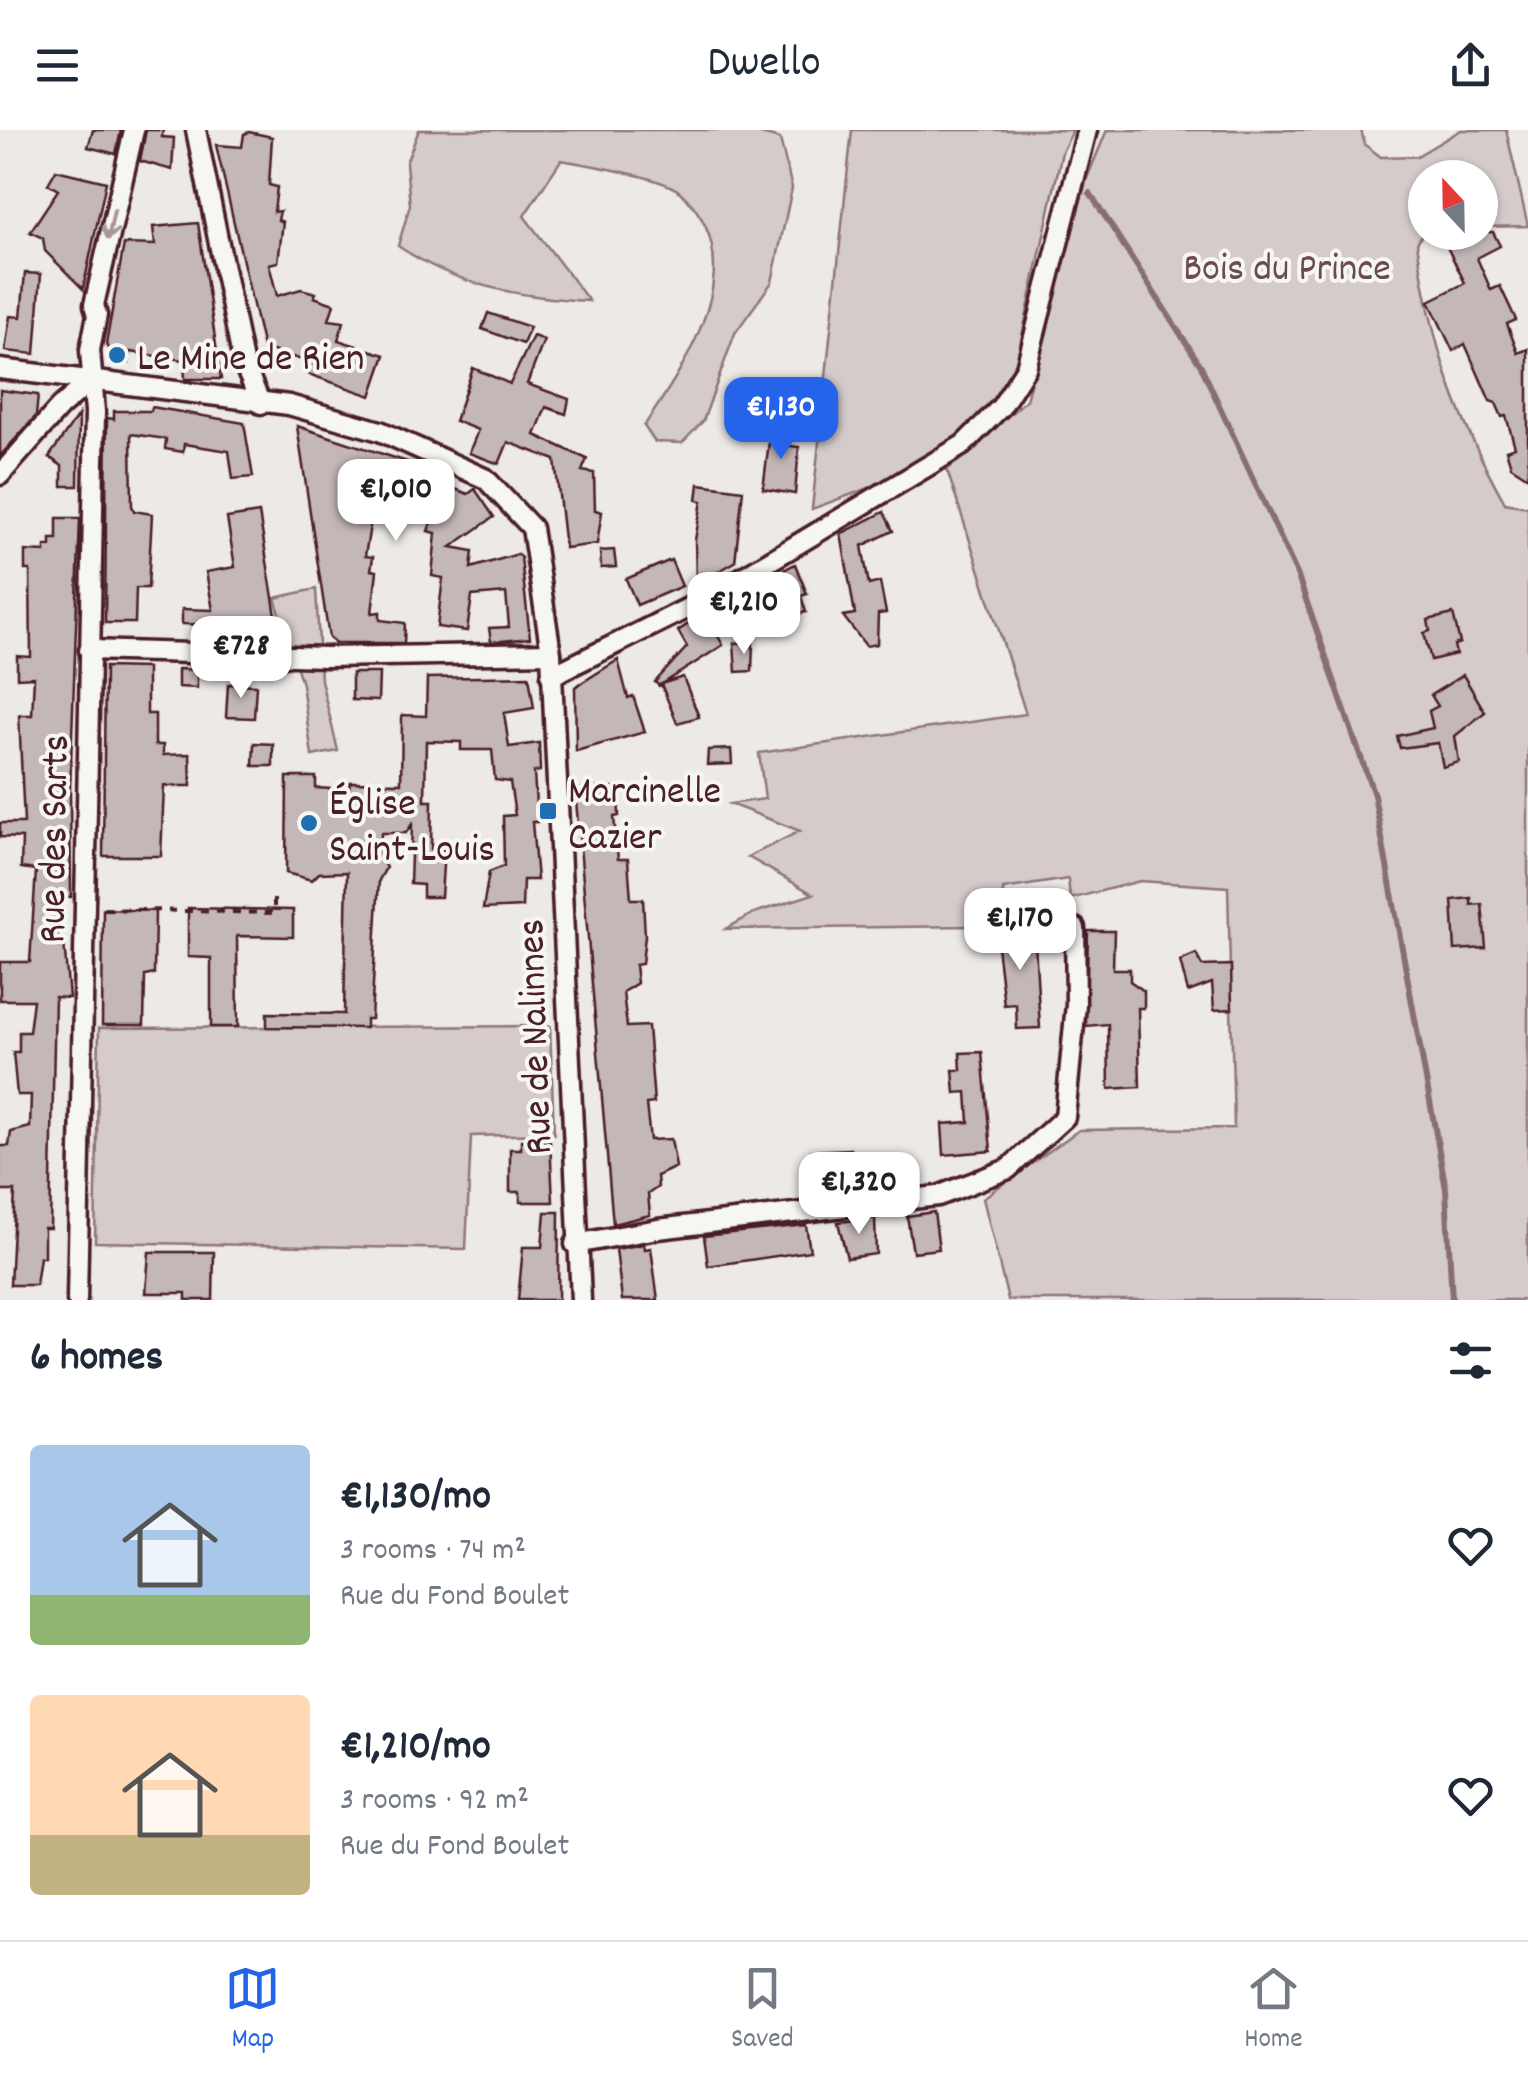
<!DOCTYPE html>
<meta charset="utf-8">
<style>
:root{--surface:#fff;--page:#f2f2f3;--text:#1f2937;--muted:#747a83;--line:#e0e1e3;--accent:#2563eb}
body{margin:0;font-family:Dekko,sans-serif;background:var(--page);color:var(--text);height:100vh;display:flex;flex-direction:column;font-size:38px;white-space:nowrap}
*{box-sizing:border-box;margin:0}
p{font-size:32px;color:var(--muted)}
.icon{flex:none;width:55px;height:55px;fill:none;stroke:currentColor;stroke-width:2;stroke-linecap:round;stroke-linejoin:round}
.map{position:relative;height:1170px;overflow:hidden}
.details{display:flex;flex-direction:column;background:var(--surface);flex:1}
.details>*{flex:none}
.needle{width:65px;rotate:338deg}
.tools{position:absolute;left:1408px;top:30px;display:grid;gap:20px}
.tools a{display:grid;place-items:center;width:90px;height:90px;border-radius:50%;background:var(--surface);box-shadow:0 2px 8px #0004;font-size:50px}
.price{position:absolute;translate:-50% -85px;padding:0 22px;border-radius:20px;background:#fff;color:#222;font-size:32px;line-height:65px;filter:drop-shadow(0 2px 5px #0008)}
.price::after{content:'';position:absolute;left:50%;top:60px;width:30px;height:22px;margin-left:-15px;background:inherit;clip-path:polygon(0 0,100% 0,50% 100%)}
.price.selected{background:var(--accent);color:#fff}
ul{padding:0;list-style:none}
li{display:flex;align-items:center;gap:30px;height:250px;padding:0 30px}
li span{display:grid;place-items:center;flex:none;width:280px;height:200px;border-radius:10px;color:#555}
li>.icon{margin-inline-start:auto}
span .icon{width:120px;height:120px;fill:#fffc;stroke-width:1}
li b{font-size:42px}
h2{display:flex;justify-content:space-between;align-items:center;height:120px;padding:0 30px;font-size:42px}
header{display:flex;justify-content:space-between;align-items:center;height:130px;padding:0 30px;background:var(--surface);font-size:45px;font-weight:600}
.tab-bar{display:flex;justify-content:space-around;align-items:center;height:140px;border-top:2px solid var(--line);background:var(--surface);font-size:28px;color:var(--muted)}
.tab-bar a{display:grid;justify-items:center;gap:5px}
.tab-bar .selected{color:var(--accent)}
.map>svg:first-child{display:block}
</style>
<header><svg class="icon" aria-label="menu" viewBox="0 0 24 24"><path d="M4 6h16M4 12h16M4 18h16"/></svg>Dwello<svg class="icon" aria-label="share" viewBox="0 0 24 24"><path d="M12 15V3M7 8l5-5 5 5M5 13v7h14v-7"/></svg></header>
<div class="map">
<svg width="1528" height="1170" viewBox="0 0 1528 1170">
<rect width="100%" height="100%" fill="#ece9e6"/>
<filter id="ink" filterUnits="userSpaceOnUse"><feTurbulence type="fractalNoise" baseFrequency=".01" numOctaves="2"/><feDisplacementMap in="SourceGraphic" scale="20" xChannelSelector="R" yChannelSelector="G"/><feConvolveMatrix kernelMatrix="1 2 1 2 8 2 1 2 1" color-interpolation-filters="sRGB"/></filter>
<g filter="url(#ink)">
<g fill="#d4cbca" stroke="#8f757a" stroke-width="2.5">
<path d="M419 0H746L780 9 792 58 772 152 735 203 703 291 682 313 655 312 644 296C689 230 755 130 680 62 664 47 585 34 561 30L524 86 589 171C518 167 457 156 398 116L410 75 406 33Z"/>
<polygon points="852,0 1073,0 1062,22 1014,243 961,308 869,358 812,379"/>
<path d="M1107 0H1361L1365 15 1381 27 1417 26 1461 0H1506L1528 96 1480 97V48H1425V100L1417 113C1432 216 1454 282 1505 373L1528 377V1170H1008L983 1068 1079 1000 1234 998 1228 757 1140 751 1070 769 1068 749 1003 759V791L973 796 726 799 754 783 813 764 748 727 800 701 730 674 765 669 759 623 1026 584 947 340 1026 270 1087 48Z"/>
<polygon points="316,459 321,550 338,621 312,626 302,554 275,468"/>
<polygon points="550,896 554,1004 471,1006 466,1119 95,1112 99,898"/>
</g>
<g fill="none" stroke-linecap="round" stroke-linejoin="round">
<polyline stroke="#886e73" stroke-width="6" points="1090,63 1201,236 1297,444 1374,665 1446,1059 1452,1170"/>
</g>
<g fill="#c4b7b7" stroke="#4a1f2b" stroke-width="2.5">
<polygon points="93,0 121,0 116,24 88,17"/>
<polygon points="146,0 163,0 162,7 174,8 172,40 140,31"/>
<polygon points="249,2 272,7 269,55 277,57 274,82 280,81 278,90 283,92 278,132 269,134 277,166 301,159 316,163 314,167 334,174 329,190 344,192 338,210 385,225 371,266 308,244 312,233 263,218 216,15 242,17 244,4"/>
<polygon points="56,40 106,52 83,159 45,121 43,108 30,102 58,60 48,54"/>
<polygon points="198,93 221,249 185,249 184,230 130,222 129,233 117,230 106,214 124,114 155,115 153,97"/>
<polygon points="1456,102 1493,102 1500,116 1477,128 1491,160 1500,156 1516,190 1507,194 1518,223 1528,219 1528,347 1511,336 1506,320 1515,317 1506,286 1502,287 1496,273 1490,271 1465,214 1453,221 1429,171 1465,153 1443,109"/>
<polygon points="25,143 41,144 35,224 5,221 10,186 21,187"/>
<polygon points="488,183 530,197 523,214 482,199"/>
<polygon points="533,206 544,210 527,254 569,269 566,284 546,277 535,305 587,329 582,341 594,343 595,380 602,382 597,414 565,418 555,330 508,312 499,334 483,328 469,323 478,300 455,291 473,238 510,254"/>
<polygon points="0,260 38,265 36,286 0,326"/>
<polygon points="152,277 244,293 253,347 233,349 229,321 184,314 183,322 165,319 166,309 131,304 132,376 134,381 152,384 148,458 136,458 135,493 105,493 107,288 114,289 114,281 151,281"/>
<polygon points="79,284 78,356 62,356 62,336 49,327"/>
<polygon points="297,296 444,344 442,354 468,364 475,359 494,387 451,417 473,421 471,438 518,424 521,428 530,508 491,512 489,498 509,497 506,463 472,466 467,501 437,497 443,448 432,446 436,403 428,401 432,390 418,383 423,357 378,342 367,389 371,390 365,426 373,427 371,440 377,441 372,483 380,482 380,490 405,493 404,513 335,513 329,508"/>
<polygon points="771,296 792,298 790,316 799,317 795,364 763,359"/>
<polygon points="699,354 743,360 735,432 696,454 695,410 702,371 697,370"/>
<polygon points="884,382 893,401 862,416 869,455 880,452 886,483 878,484 877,514 866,516 843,486 855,484 841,404"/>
<polygon points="259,383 279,504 274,509 238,508 236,501 225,503 223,495 182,494 182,479 213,480 206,442 235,437 227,388"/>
<polygon points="57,388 80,388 70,660 71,767 57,766 54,795 58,795 58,811 64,812 69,868 55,867 50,1098 44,1098 44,1127 40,1127 36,1155 10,1155 15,1061 0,1061 0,1016 9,1016 11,1002 30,997 31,965 17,965 13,922 19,922 19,902 29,902 33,870 0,870 0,832 30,832 36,740 21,738 22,708 0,707 0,693 24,693 19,585 32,585 34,547 17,548 17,526 31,527 30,440 25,440 25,421 45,422 45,416 51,416 51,409 57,409"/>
<polygon points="614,420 616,437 601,438 600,421"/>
<polygon points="671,430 682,456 637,475 626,449"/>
<polygon points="795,434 807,464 801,466 806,482 787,487 783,473 752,490 738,465"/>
<polygon points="705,483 723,515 659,556 655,552 687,517 678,501"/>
<polygon points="1453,484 1460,513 1454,515 1456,524 1431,530 1424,503 1430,501 1428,490"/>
<polygon points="753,512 752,541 736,542 734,513"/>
<polygon points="618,530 628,568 633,566 645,602 576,621 575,557"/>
<polygon points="105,537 147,538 147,584 155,584 155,615 163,615 163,625 190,624 191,656 164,656 161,726 103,726"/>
<polygon points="178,539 197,540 197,558 178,557"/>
<polygon points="352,543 379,543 378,571 352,570"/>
<polygon points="1463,545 1485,582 1455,606 1459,632 1443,637 1438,613 1400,618 1397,606 1433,598 1429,581 1438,576 1431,565"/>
<polygon points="529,546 534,578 504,583 509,617 539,613 540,641 534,642 537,692 532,692 537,750 523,750 522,777 483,779 489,742 504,736 503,686 515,685 510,652 495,650 492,620 461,620 461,612 426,611 425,671 432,671 431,719 444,719 441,767 423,767 423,755 410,754 412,694 406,703 381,703 380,726 386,738 379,750 371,889 366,889 366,898 267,897 267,883 344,884 347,742 319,743 312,750 286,743 287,647 316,647 316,658 349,660 350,652 401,653 402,585 426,586 427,548"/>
<polygon points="683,547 699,587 677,593 661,554"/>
<polygon points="228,554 256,555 254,588 226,587"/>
<polygon points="254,613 273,614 273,636 253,636"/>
<polygon points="731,619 732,634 707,635 708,620"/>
<polygon points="618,657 619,686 614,687 618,729 628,729 631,769 643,769 645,806 642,834 635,835 637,853 623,862 627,897 648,896 654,973 646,974 650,1010 671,1009 676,1037 657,1046 658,1057 648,1064 650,1085 613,1094 575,659"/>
<polygon points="1471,768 1471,775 1482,774 1486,818 1455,820 1452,770"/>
<polygon points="188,778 293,780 293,807 237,806 238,897 211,897 211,828 188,827"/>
<polygon points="103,779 155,781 154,844 145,846 144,895 102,895"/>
<polygon points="1034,796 1040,898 1017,899 1016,874 1004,875 995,799"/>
<polygon points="1088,801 1114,801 1113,839 1130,839 1130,851 1144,861 1144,878 1138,878 1140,957 1109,959 1108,894 1086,896"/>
<polygon points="1196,824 1202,836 1231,835 1232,879 1214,880 1212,853 1188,862 1180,831"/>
<polygon points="982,922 991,1021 944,1025 942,994 969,992 967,962 955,963 953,940 961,940 960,923"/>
<polygon points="521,1010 550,1011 553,1072 520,1072 520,1062 510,1062 510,1019 521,1019"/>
<polygon points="850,1019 851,1049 812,1056 811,1021"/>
<polygon points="545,1082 559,1082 558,1170 518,1170 523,1117 542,1117"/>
<polygon points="934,1082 939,1119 913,1122 907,1086"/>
<polygon points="875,1088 876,1124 847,1128 838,1092"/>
<polygon points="806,1095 810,1121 708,1136 704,1106"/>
<polygon points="644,1114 645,1119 651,1118 658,1170 622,1170 616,1119"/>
<polygon points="149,1122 214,1122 213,1170 186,1170 186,1163 146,1163"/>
</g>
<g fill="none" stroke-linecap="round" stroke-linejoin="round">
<g stroke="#4a1f2b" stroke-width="25">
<g id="street">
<polyline points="196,0 243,232 261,274"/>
<polyline points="0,239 289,275 380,301 486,349 532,398 551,523 581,1170"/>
<polyline points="0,345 60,277 94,248"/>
<polyline points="89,520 326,527 551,523"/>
<polyline points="551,546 708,468 963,315 1001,277 1026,238 1087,0"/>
<polyline points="575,1114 658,1099 938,1066 1008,1039 1065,987 1076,874 1075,798"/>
<polyline points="77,1170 95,282 90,220 97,185 94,175 134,0"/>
</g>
</g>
<polyline stroke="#4a1f2b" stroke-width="4" stroke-dasharray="8 8" stroke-linecap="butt" points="104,779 274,783 274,764"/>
<use href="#street" stroke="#f6f6f2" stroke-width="18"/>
</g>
<defs><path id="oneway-shaft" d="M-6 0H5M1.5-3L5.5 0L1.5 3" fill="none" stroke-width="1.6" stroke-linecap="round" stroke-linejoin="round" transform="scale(2.5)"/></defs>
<use stroke="#a99598" href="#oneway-shaft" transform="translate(111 95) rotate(102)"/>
</g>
<g fill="#1f6fb2" stroke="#f6f6f2" stroke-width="4">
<circle cx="117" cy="225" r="10"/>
<rect x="538" y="671" width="20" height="20" rx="5"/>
<circle cx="309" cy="693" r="10"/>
</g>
<g text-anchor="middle" stroke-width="8" stroke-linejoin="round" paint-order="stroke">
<g font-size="40" fill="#6c4a53" stroke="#f6f6f2">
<text x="1287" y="149">Bois du Prince</text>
</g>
<g font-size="40" fill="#4a1f2b" stroke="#f6f6f2" text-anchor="start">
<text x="137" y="239">Le Mine de Rien</text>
<text x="568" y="672">Marcinelle<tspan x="568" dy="46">Cazier</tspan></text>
<text x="329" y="684">Église<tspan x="329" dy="46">Saint-Louis</tspan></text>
</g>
<g font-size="40" fill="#4a1f2b" stroke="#f6f6f2">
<text transform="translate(51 709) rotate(-89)" y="14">Rue des Sarts</text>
<text transform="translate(532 907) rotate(-92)" y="14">Rue de Nalinnes</text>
</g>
</g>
</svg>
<div class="tools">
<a><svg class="needle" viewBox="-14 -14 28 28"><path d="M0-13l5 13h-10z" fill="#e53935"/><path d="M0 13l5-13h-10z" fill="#747a83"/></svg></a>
</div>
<b class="price selected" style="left:781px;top:332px">€1,130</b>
<b class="price" style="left:396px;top:414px">€1,010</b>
<b class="price" style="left:744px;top:527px">€1,210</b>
<b class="price" style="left:241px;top:571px">€728</b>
<b class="price" style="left:1020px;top:843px">€1,170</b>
<b class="price" style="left:859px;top:1107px">€1,320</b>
</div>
<section class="details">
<h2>6 homes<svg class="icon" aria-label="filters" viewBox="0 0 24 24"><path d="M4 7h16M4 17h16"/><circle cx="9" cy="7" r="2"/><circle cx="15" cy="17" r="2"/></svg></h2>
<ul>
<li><span style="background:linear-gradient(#a9c7e8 75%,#8fb573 0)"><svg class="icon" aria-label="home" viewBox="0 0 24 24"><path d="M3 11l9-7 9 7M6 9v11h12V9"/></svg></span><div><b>€1,130/mo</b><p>3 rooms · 74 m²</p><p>Rue du Fond Boulet</p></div><svg class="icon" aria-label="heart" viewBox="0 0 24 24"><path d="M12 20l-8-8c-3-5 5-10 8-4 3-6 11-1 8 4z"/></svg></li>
<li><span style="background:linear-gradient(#ffd9b3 70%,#c2b280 0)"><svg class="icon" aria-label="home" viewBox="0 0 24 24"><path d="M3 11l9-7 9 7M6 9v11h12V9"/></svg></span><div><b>€1,210/mo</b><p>3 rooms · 92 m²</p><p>Rue du Fond Boulet</p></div><svg class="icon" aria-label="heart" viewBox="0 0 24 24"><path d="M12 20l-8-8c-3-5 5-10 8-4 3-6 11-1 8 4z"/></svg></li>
</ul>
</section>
<nav class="tab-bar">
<a class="selected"><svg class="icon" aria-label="map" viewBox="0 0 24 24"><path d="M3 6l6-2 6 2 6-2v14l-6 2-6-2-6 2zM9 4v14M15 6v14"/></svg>Map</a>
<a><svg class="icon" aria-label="saved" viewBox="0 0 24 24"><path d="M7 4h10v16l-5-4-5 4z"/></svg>Saved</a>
<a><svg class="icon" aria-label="home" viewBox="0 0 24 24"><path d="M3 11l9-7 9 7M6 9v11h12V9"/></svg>Home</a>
</nav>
